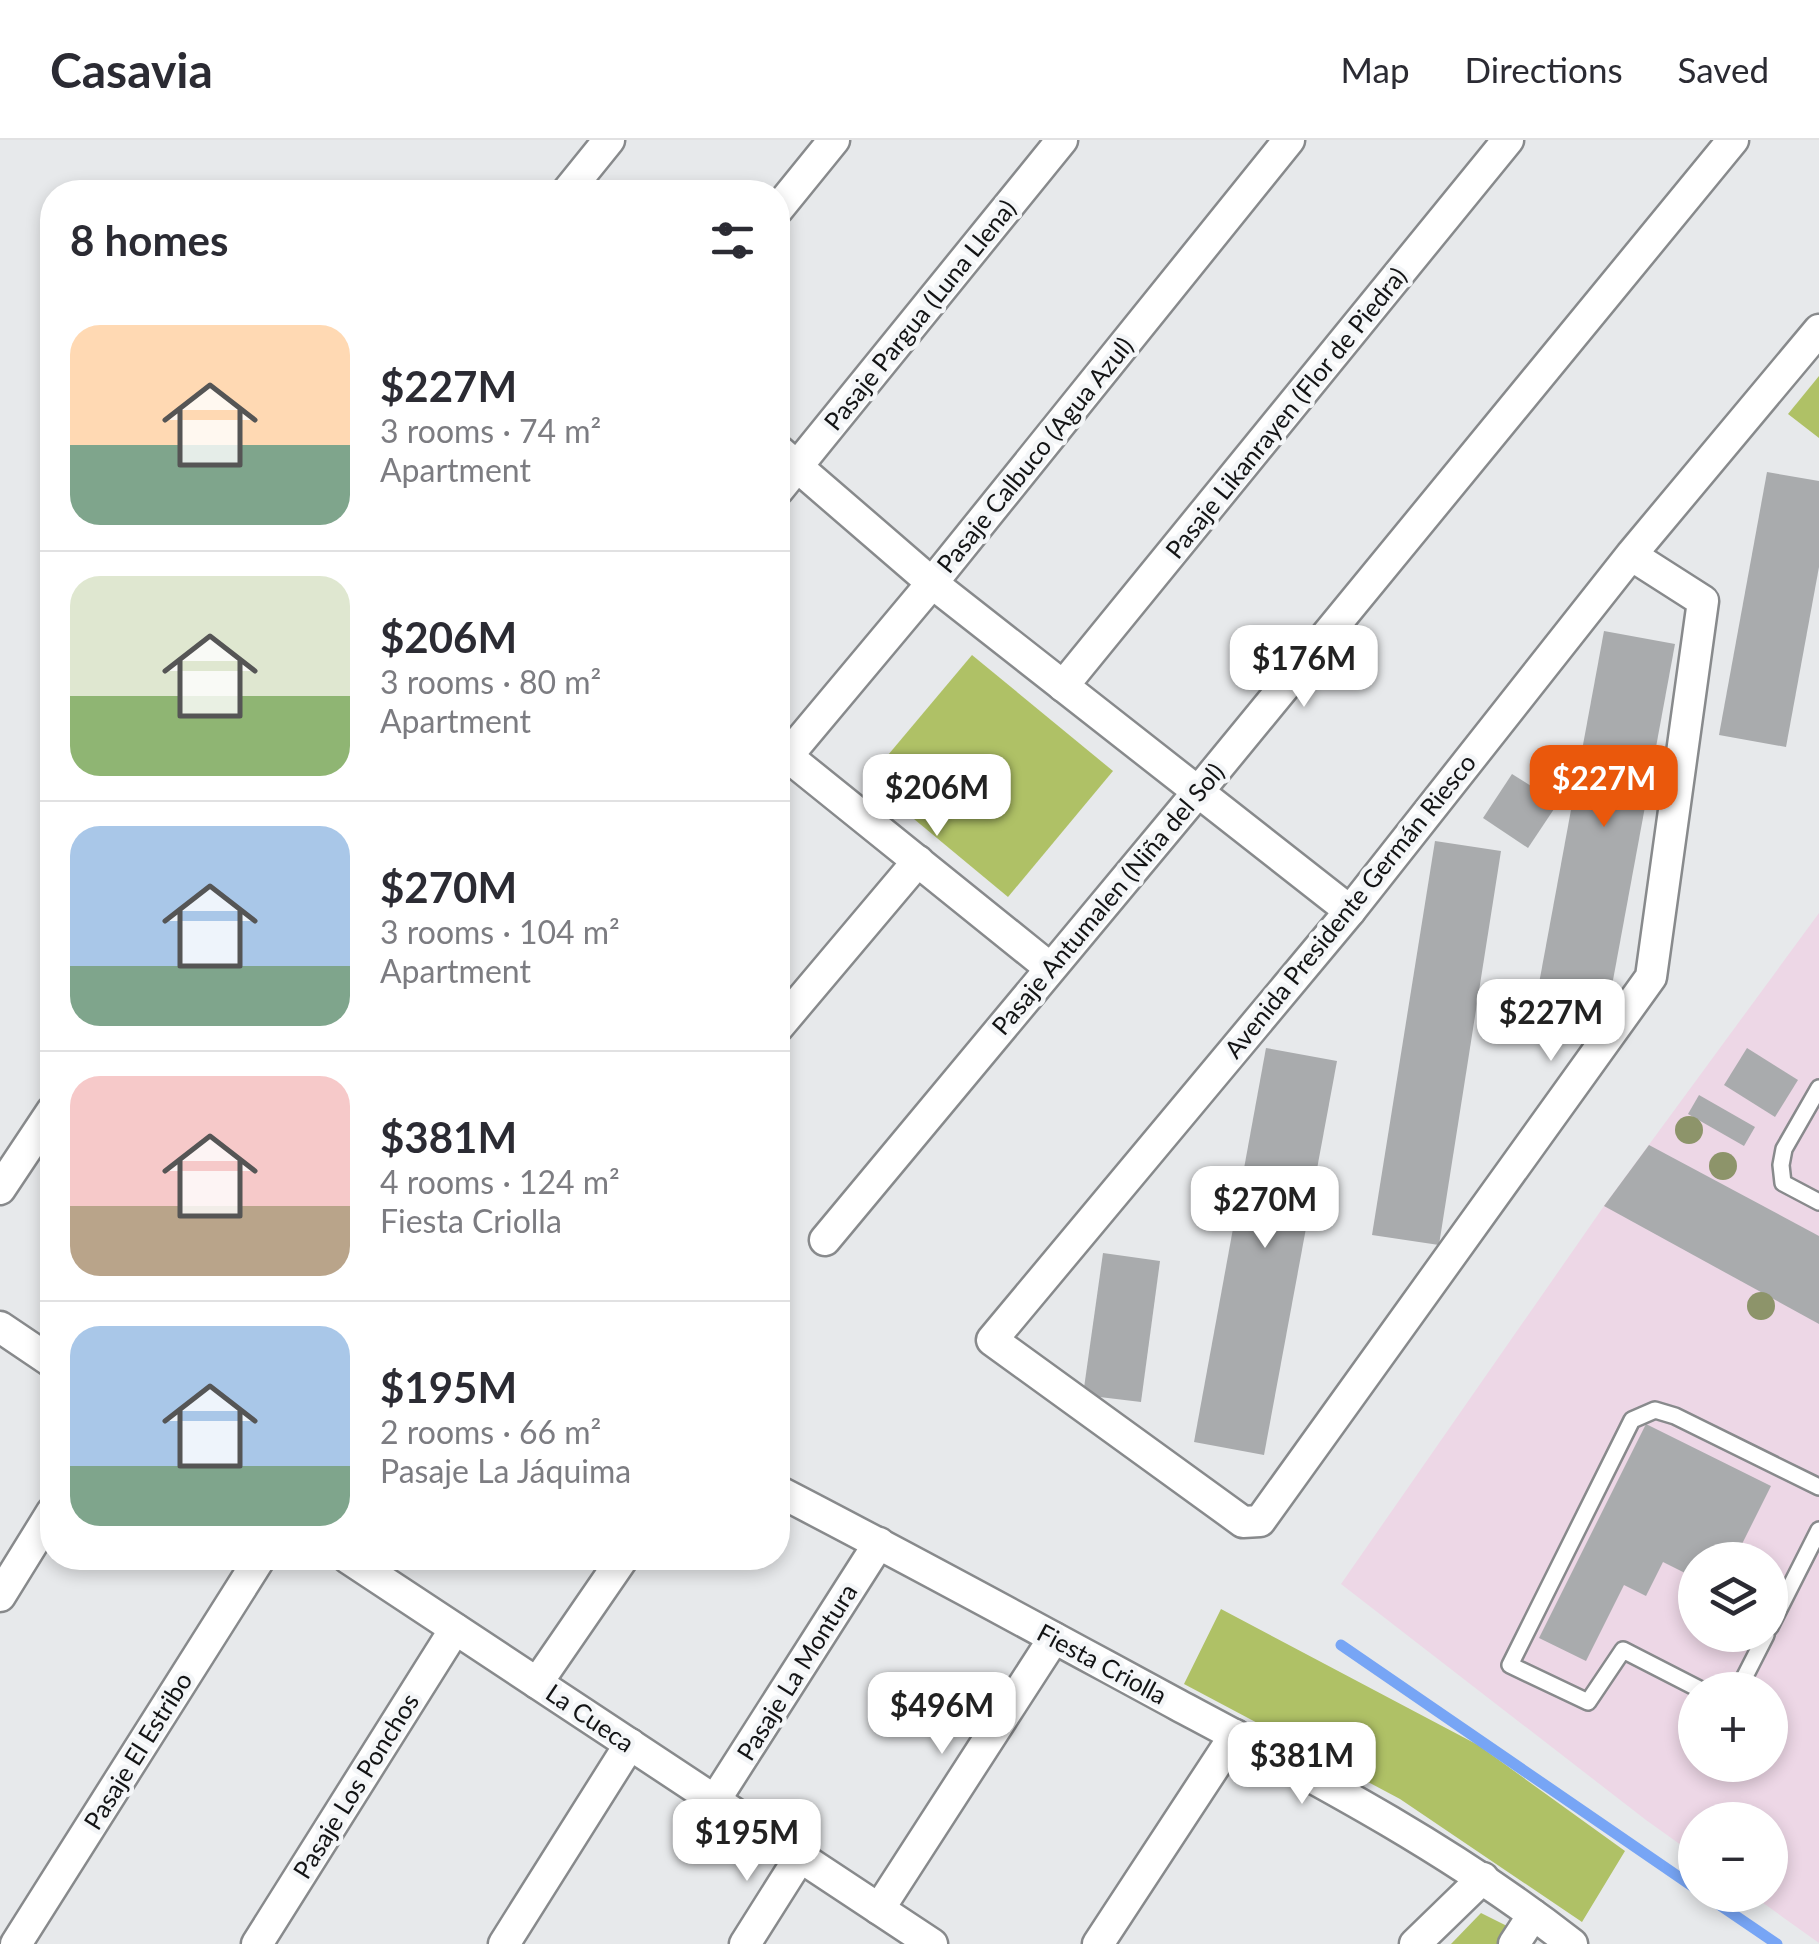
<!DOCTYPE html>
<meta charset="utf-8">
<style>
:root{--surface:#fff;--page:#f2f2f3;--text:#2b2b33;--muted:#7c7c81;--line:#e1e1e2;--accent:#ea580c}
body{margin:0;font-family:Lato,sans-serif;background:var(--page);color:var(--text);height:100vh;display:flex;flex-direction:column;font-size:38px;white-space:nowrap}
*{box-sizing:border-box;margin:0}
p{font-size:32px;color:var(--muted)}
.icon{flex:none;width:55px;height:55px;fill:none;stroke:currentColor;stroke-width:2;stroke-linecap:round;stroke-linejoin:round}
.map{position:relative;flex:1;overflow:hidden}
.details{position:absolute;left:40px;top:40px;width:750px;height:1390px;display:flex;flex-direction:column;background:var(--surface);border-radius:40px;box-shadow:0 5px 15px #0003}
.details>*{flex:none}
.buttons{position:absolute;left:1678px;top:1402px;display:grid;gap:20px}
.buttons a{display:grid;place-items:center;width:110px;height:110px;border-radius:50%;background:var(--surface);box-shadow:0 5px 15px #0003;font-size:50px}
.price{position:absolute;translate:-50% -85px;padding:0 22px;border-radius:20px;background:#fff;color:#222;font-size:32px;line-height:65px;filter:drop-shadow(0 2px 5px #0008)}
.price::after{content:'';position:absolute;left:50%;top:60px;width:30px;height:22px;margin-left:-15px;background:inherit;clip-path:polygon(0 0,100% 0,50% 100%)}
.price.current{background:var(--accent);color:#fff}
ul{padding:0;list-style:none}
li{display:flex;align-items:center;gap:30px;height:250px;padding:0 30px}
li+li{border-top:2px solid var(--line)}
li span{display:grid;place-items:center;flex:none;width:280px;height:200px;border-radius:30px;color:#555}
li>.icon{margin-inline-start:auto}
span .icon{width:120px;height:120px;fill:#fffc;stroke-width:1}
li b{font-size:42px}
h2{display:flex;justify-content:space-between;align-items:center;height:120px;padding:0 30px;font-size:42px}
header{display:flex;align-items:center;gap:60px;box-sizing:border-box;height:140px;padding:0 50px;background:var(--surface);border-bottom:2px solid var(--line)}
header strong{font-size:48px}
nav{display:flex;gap:55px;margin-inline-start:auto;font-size:35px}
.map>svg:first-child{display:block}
</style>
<header>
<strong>Casavia</strong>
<nav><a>Map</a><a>Directions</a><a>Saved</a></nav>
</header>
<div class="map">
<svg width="1819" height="1804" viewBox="0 0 1819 1804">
<rect width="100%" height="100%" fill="#e7e9eb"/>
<path fill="#edd7e6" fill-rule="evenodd" d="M1819 773V1803L1752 1755H1770V1680H1695V1715L1646 1680 1341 1444 1604 1066ZM1695 1420H1770V1495H1695ZM1695 1550H1770V1625H1695Z"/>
<g fill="#afc166">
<polygon points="1819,236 1819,298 1788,274"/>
<polygon points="972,515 1113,631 1008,757 867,640"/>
<polygon points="1221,1469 1478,1605 1625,1711 1582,1782 1400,1659 1184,1544"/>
<polygon points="1481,1773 1509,1787 1498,1804 1451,1804"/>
</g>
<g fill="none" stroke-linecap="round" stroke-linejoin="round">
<g stroke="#77a5f5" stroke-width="11">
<polyline points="1341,1505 1695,1748"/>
<polyline points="1705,1755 1777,1804"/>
</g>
</g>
<g fill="#a9abad">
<polygon points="1767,332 1819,341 1819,427 1786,607 1719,595"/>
<polygon points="1604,491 1675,504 1604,889 1533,876"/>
<polygon points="1512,634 1558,663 1528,708 1483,678"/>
<polygon points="1435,701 1501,711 1439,1105 1372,1095"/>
<polygon points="1266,908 1337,921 1264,1315 1194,1302"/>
<polygon points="1747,908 1798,940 1775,977 1724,945"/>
<polygon points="1699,955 1755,987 1744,1006 1688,974"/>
<polygon points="1649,1005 1819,1096 1819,1184 1604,1066"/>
<polygon points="1103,1113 1160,1121 1141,1262 1083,1255"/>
<polygon points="1646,1284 1771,1346 1734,1420 1695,1420 1695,1438 1663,1422 1646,1456 1624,1445 1586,1521 1539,1498"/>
</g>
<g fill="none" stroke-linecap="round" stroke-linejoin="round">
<g stroke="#888a8c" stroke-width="20">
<g id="lane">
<polyline points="1819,948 1784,1009 1781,1025 1783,1043 1819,1062"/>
<polyline points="1770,1487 1819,1390"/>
<polyline points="1701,1550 1623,1510 1588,1562 1510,1525 1632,1280 1655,1270 1675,1276 1819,1347"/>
<polyline points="1738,1550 1766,1495"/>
</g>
</g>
<g stroke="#888a8c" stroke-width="35">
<g id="street">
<polyline points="567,52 609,0"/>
<polyline points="778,69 834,0"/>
<polyline points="778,310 932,443 1350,771"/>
<polyline points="778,350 1062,0"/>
<polyline points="1631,415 1703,461 1651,837 1260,1381 1243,1382 992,1200 1350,771 1631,415 1819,190"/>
<polyline points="1063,546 1508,0"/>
<polyline points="787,616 1050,828"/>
<polyline points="778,627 932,443 1289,0"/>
<polyline points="778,887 918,721"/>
<polyline points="0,1049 52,971"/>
<polyline points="825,1100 1197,653 1733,0"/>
<polyline points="0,1187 52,1222"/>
<path d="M778 1351C912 1420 1045 1493 1178 1565 1313 1637 1451 1709 1572 1804"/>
<polyline points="348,1418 932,1804"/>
<polyline points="0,1456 52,1372"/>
<polyline points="537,1543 623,1418"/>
<polyline points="715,1660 879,1403"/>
<polyline points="879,1769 1054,1498"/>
<polyline points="16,1804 260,1418"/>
<polyline points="257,1804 455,1489"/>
<polyline points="504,1804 630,1604"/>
<polyline points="745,1804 800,1717"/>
<polyline points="1098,1804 1235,1595"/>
<polyline points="1415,1804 1483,1738"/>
<polyline points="1514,1804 1533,1775"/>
</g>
</g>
<use href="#lane" stroke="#fff" stroke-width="15"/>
<use href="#street" stroke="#fff" stroke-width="30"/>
</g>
<g fill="#8d946a">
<circle cx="1689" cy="990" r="14"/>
<circle cx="1723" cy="1026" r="14"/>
<circle cx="1761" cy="1166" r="14"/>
</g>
<g text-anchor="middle" stroke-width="9" stroke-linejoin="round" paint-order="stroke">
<g font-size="25" fill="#131415" stroke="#f4f6f8">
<text transform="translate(920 175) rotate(-51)" y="9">Pasaje Pargua (Luna Llena)</text>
<text transform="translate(1286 273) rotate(-51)" y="9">Pasaje Likanrayen (Flor de Piedra)</text>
<text transform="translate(1035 315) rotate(-51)" y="9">Pasaje Calbuco (Agua Azul)</text>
<text transform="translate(1108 759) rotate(-50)" y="9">Pasaje Antumalen (Niña del Sol)</text>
<text transform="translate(1350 766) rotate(-51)" y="9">Avenida Presidente Germán Riesco</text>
<text transform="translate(1102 1524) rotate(28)" y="9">Fiesta Criolla</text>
<text transform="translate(797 1532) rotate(-58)" y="9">Pasaje La Montura</text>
<text transform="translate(590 1578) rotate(34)" y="9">La Cueca</text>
<text transform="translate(138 1611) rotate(-58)" y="9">Pasaje El Estribo</text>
<text transform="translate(356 1646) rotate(-58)" y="9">Pasaje Los Ponchos</text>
</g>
</g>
</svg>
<div class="buttons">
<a><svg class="icon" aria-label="layers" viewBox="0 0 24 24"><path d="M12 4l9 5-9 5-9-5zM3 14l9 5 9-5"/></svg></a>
<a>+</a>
<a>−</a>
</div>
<b class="price" style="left:1304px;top:570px">$176M</b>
<b class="price current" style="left:1604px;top:690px">$227M</b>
<b class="price" style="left:937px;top:699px">$206M</b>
<b class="price" style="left:1551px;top:924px">$227M</b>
<b class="price" style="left:1265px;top:1111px">$270M</b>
<b class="price" style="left:942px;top:1617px">$496M</b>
<b class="price" style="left:1302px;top:1667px">$381M</b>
<b class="price" style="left:747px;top:1744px">$195M</b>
<section class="details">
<h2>8 homes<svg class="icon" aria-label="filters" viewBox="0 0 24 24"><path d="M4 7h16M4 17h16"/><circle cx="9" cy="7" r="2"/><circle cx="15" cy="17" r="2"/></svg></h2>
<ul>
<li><span style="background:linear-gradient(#ffd9b3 60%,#7fa58c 0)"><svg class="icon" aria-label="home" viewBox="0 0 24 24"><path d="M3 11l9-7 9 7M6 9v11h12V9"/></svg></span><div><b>$227M</b><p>3 rooms · 74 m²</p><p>Apartment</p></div></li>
<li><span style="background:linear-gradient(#dfe7d0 60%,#8fb573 0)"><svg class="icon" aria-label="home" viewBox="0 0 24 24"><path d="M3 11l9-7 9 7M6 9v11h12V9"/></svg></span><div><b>$206M</b><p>3 rooms · 80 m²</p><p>Apartment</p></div></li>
<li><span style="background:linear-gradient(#a9c7e8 70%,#7fa58c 0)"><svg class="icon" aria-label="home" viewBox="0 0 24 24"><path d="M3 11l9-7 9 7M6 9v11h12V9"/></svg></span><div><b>$270M</b><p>3 rooms · 104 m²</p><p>Apartment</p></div></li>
<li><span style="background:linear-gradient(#f6c9c9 65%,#b9a48a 0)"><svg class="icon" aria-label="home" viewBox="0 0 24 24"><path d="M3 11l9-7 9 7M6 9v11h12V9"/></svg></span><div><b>$381M</b><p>4 rooms · 124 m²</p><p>Fiesta Criolla</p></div></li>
<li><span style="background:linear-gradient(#a9c7e8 70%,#7fa58c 0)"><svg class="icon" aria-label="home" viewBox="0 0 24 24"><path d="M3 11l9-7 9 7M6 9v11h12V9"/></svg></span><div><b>$195M</b><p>2 rooms · 66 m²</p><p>Pasaje La Jáquima</p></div></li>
</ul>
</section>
</div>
